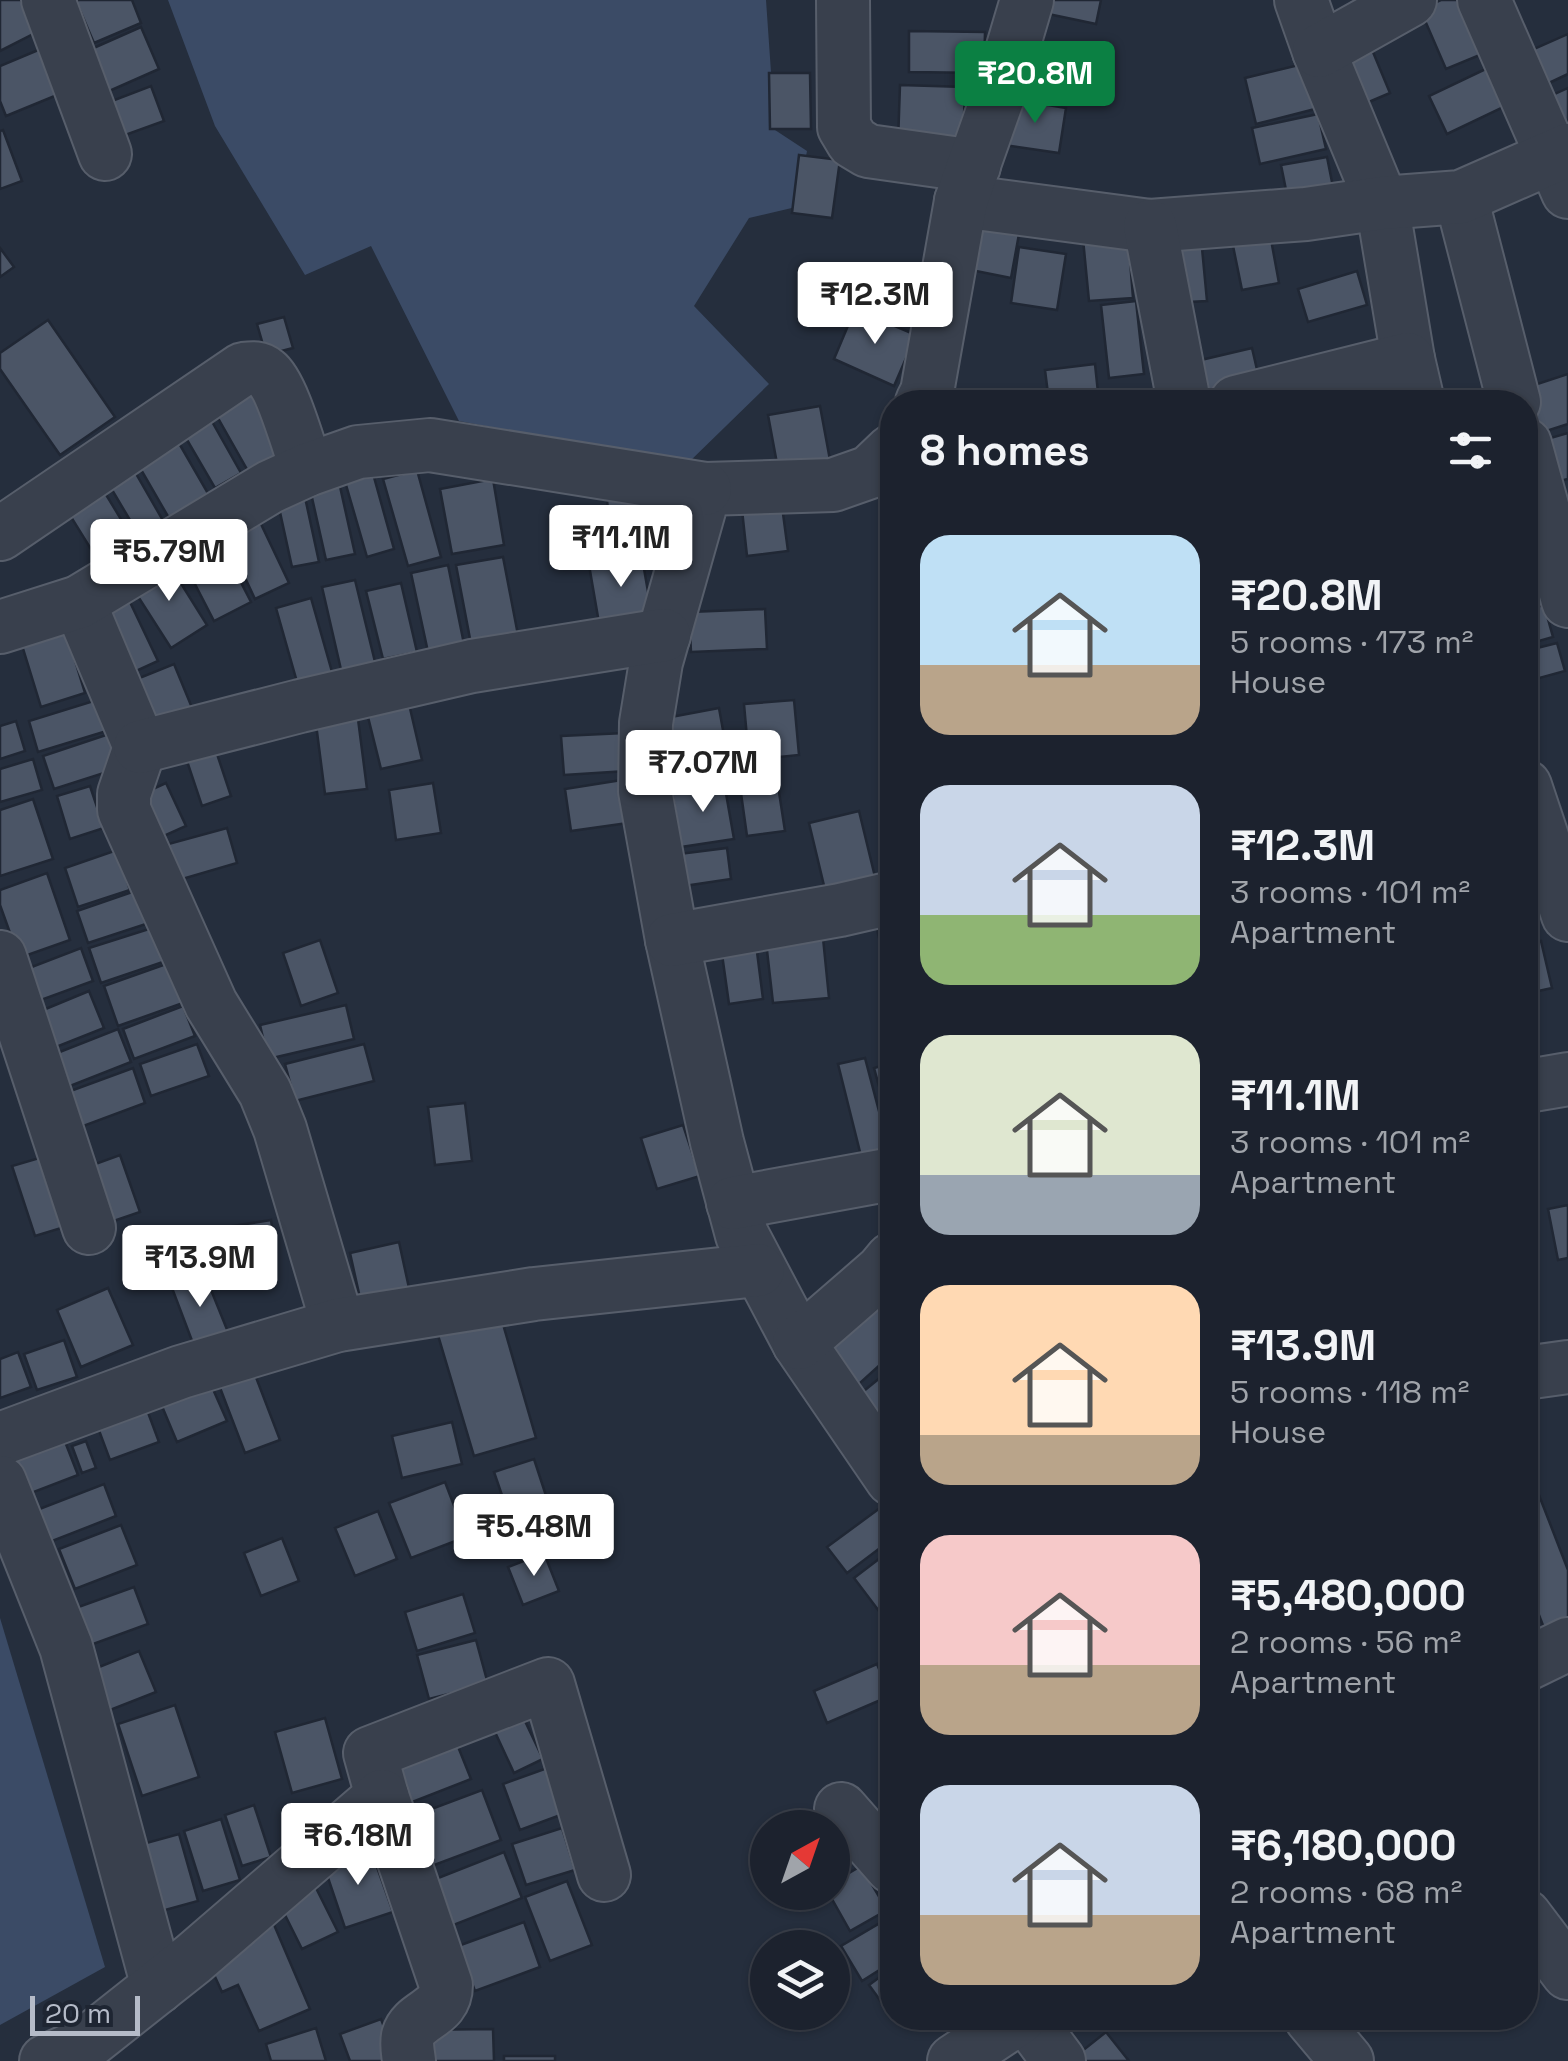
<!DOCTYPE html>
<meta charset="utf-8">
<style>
:root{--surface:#1c222e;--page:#252a36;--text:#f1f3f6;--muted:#a0a4aa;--line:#3a3f4a;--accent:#0b8043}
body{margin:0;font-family:"Space Grotesk",sans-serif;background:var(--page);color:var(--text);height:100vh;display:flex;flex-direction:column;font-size:38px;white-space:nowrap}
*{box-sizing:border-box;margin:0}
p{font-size:32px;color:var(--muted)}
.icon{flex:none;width:55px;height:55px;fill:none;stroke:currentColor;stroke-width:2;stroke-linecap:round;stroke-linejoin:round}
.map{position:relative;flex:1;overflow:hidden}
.panel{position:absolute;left:880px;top:390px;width:658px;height:1640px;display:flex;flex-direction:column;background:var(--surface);border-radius:40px;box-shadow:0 2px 8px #0004,0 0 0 2px var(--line)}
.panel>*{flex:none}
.needle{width:65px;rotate:40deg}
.controls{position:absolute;left:750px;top:1810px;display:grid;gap:20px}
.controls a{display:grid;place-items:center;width:100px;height:100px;border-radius:50%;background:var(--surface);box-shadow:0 2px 8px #0004,0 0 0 2px var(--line);font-size:50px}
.scale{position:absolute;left:30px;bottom:25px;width:110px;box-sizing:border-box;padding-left:10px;border:5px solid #b5bbc8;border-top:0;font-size:28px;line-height:35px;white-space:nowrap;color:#b5bbc8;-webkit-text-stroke:8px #1e2532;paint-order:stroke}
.price{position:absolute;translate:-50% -85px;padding:0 22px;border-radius:10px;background:#fff;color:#222;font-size:32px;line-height:65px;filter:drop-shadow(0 2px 5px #0008)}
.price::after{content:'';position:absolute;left:50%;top:60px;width:30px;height:22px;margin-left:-15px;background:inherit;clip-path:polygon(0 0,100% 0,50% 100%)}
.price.selected{background:var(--accent);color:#fff}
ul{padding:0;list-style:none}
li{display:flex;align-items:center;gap:30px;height:250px;padding:0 40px}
li span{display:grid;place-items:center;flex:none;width:280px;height:200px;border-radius:30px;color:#555}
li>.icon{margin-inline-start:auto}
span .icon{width:120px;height:120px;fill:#fffc;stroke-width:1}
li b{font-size:42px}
h2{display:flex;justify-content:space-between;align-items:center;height:120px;padding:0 40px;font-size:42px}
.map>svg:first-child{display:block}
</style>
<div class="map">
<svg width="1568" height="2061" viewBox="0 0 1568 2061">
<rect width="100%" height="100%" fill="#252e3d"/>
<g fill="#3b4b66">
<polygon points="168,0 766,0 775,130 807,151 796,207 749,218 694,306 769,384 687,464 459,421 371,246 305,275 215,126"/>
<polygon points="0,1618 105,1967 0,2025"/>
</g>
<g fill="#4b5566" stroke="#202734" stroke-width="2.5">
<polygon points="0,0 21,0 37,32 0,51"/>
<polygon points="79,0 132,0 141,23 94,43 76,1"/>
<polygon points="1036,0 1101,0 1096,24 1034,11"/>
<polygon points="1441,0 1470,0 1492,50 1446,69 1420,9"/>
<polygon points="141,27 159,69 98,96 80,54"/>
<polygon points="909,31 985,32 984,73 909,72"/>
<polygon points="1568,34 1568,74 1532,91 1516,57"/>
<polygon points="1368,40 1390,93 1350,110 1328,56"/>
<polygon points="43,48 62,93 6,116 0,101 0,66"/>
<polygon points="1018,51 1111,65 1105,105 1012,91"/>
<polygon points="1303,64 1315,109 1256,124 1245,78"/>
<polygon points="1494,65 1512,103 1447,134 1429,96"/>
<polygon points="769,73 810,73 811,129 770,129"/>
<polygon points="900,85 965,87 963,146 898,143"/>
<polygon points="151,86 164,121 117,138 104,104"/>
<polygon points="1568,88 1568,133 1541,100"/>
<polygon points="1012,99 1066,108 1059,153 1004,145"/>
<polygon points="1318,114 1326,149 1260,164 1252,128"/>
<polygon points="3,130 22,181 0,189 0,131"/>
<polygon points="799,155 840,160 832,218 792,213"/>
<polygon points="1327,157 1334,192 1288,200 1281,165"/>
<polygon points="975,215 1021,223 1011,278 966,269"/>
<polygon points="1270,234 1279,283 1242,290 1232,241"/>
<polygon points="1128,235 1133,298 1089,301 1083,239"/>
<polygon points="1019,247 1066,254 1057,310 1011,303"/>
<polygon points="0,248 14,267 0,277"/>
<polygon points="1202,248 1207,301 1169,303 1158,250"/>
<polygon points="1357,271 1367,305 1308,322 1298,289"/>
<polygon points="1136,301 1144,374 1109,378 1101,305"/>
<polygon points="855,309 916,335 894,386 834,359"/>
<polygon points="284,317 293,348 266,355 257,324"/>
<polygon points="48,320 115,417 60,455 0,369 0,353"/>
<polygon points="1252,348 1261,387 1210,399 1201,360"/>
<polygon points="1095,364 1099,402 1049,402 1045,370"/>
<polygon points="1568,374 1568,424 1534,435 1519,390"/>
<polygon points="250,391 283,451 248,471 214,411"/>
<polygon points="820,406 830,460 778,469 768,415"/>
<polygon points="210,418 241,473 215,488 183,433"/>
<polygon points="1568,433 1568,479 1551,483 1540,441"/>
<polygon points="176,438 213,502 173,525 136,461"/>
<polygon points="127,458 173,538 149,552 102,473"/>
<polygon points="372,470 394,549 367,557 344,478"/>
<polygon points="417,470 441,557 408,566 383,479"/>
<polygon points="337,473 355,554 326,560 308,480"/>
<polygon points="493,479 504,545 452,554 440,489"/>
<polygon points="99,483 142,554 107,575 63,504"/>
<polygon points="303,488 319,562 292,567 276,494"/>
<polygon points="654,496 661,551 614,556 607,501"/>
<polygon points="782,506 788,551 747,556 742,510"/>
<polygon points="260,522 289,583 255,599 226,537"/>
<polygon points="217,536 251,602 214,621 180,555"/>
<polygon points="503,557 518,635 471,644 456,565"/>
<polygon points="642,557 652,615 599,623 589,565"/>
<polygon points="167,561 207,625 171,648 130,584"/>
<polygon points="448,565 464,644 428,652 411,573"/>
<polygon points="355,580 376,666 342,674 322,587"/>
<polygon points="401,583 417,652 383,659 366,591"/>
<polygon points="311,598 334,679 299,689 276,608"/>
<polygon points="129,600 158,661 123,677 94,617"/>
<polygon points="1544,605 1553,637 1525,645 1525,610"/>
<polygon points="765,609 767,649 691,652 689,612"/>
<polygon points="65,628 85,693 41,707 21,642"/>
<polygon points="1557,643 1565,671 1525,682 1525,651"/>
<polygon points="174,664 195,715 148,735 127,683"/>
<polygon points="406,691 422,760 381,769 364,701"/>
<polygon points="100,699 110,730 38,752 29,721"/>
<polygon points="794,700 799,755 749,760 744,704"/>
<polygon points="719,708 728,758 664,769 655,720"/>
<polygon points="358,719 367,789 325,794 316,724"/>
<polygon points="16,721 25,751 0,759 0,726"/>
<polygon points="118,731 129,765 54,789 43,756"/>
<polygon points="625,733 627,771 564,775 561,736"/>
<polygon points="214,745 231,796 202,806 185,755"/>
<polygon points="33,759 42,790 0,802 0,769"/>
<polygon points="775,766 785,831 747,836 738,772"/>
<polygon points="628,779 635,822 571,831 565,789"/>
<polygon points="724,782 734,839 681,847 672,791"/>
<polygon points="166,783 186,826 146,844 126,801"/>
<polygon points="433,783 441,833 396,840 389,790"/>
<polygon points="90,786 104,828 70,839 57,796"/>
<polygon points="33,799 53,859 0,876 0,810"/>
<polygon points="859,811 876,881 826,894 809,823"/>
<polygon points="227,828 237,863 172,882 161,846"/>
<polygon points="892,831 892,874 883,833"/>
<polygon points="727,848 731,879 684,886 679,854"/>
<polygon points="117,850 130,890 78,907 65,868"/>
<polygon points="47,873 70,940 19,958 0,905 0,890"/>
<polygon points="135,891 146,924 88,943 77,911"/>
<polygon points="892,911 892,973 887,974 874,915"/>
<polygon points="152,928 163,962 101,983 89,948"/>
<polygon points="822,928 829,998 773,1003 765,933"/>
<polygon points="755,936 763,999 729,1004 720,940"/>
<polygon points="320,940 338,993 301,1006 283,953"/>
<polygon points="1541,941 1552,988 1525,994 1525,945"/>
<polygon points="81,948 93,981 41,1000 29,968"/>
<polygon points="169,963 183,1003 118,1026 104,986"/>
<polygon points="89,991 104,1028 46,1051 31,1015"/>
<polygon points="346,1005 354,1039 268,1059 260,1025"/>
<polygon points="183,1006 195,1036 134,1059 123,1029"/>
<polygon points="118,1029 131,1062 65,1088 52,1055"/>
<polygon points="197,1044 209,1076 151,1096 140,1064"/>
<polygon points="364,1044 374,1081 295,1101 285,1064"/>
<polygon points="865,1058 890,1153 862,1160 838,1064"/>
<polygon points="892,1063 892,1133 874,1068"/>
<polygon points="133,1068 145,1103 78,1128 65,1093"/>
<polygon points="465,1103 472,1161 435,1165 428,1107"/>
<polygon points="683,1125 700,1176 657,1189 641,1138"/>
<polygon points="120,1155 140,1212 96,1227 76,1171"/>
<polygon points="46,1156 68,1226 35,1236 12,1166"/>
<polygon points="1568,1205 1568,1258 1558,1260 1548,1209"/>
<polygon points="271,1220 276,1252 214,1262 208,1230"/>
<polygon points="399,1242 409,1288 360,1298 350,1253"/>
<polygon points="205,1275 228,1332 194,1346 172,1288"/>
<polygon points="108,1288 133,1345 81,1367 57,1310"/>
<polygon points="885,1301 892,1310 892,1354 849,1393 819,1359"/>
<polygon points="498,1307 536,1438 474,1456 435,1325"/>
<polygon points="64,1340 77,1377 37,1390 24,1354"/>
<polygon points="18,1352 31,1387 0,1398 0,1359"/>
<polygon points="249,1359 280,1440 245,1453 214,1372"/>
<polygon points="892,1368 892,1431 885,1437 854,1399"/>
<polygon points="205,1371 227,1421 177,1442 156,1392"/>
<polygon points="140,1391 159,1442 110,1460 91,1409"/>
<polygon points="57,1421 78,1475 26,1495 5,1442"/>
<polygon points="452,1422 462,1464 402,1478 392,1436"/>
<polygon points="86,1441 96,1468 82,1473 72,1446"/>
<polygon points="534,1459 554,1520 515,1533 494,1472"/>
<polygon points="445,1482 466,1537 411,1558 389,1503"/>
<polygon points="104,1484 116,1516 42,1545 29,1513"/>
<polygon points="1537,1490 1568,1570 1568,1619 1544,1628 1525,1579 1525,1495"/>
<polygon points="880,1508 892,1525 892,1539 847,1573 827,1547"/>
<polygon points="378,1511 397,1559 355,1576 335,1528"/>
<polygon points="121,1525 137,1565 75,1589 59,1549"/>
<polygon points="282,1538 299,1581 261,1596 244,1553"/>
<polygon points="892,1549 892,1620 888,1623 854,1578"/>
<polygon points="544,1553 559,1591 523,1605 508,1567"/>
<polygon points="134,1587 148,1624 85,1647 70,1610"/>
<polygon points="463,1594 475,1633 417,1651 405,1612"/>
<polygon points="476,1640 488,1684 429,1699 417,1655"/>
<polygon points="139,1651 156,1692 100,1714 84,1673"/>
<polygon points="877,1664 890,1696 827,1723 814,1691"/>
<polygon points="175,1705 199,1777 142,1796 118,1724"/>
<polygon points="325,1718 342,1779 292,1793 275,1732"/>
<polygon points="524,1719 543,1759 514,1773 495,1732"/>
<polygon points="453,1734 471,1779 397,1808 379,1763"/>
<polygon points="550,1767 566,1813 520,1830 503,1784"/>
<polygon points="482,1790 501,1840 421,1870 402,1820"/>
<polygon points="254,1805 271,1857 242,1866 225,1815"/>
<polygon points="221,1819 240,1880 203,1891 184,1831"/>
<polygon points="562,1828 575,1870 526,1885 512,1844"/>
<polygon points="179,1834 198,1901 147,1915 128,1848"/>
<polygon points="370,1847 393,1912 345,1928 323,1863"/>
<polygon points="504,1852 522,1898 451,1926 433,1880"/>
<polygon points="861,1866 887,1910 850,1931 828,1892 832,1892 832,1883"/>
<polygon points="567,1881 592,1945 550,1961 525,1897"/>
<polygon points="313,1882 338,1932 302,1949 277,1899"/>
<polygon points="269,1913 310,2009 259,2031 238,1985 222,1992 205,1955"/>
<polygon points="892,1916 892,1962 862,1981 841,1946"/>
<polygon points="524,1922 540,1967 475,1991 458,1946"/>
<polygon points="892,1968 892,2012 890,2014 869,1985"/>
<polygon points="381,2019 397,2061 350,2061 340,2034"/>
<polygon points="316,2028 326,2061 271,2061 266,2044"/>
<polygon points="493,2029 494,2061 415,2061 415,2030"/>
<polygon points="1106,2032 1129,2061 1073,2061 1072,2059"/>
<rect x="504" y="2056" width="51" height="5"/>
</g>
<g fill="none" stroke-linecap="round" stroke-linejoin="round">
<g stroke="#575e6b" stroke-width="56">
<g id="minor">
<polyline points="48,0 105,154"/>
<polyline points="843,0 844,127 853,142 868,151 974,166"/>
<polyline points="1301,0 1319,51 1382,203 1408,359"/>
<polyline points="1484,0 1568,192"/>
<polyline points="1319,51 1410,0"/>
<polyline points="1461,197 1514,402"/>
<polyline points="961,201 1150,226 1306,214 1382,203 1461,197 1568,150"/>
<polyline points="1150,226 1184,402"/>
<polyline points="922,402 927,392 961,201 1000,91 1027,0"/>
<polyline points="1236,402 1408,359 1418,402"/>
<polyline points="1525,444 1568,601"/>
<polyline points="892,451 870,472 833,485 705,489 656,662 646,723 645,791 672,940 717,1142 742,1235 799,1343 892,1479"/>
<path d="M0 534 243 369C252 368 259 367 266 373 282 385 299 448 307 470"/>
<polyline points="79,602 140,747 124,794 124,810 211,1004 265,1092 280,1129 338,1325"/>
<polyline points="0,627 79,602 270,487 307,470 358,452 430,445 705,489"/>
<polyline points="140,747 300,706 472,666 664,635"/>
<polyline points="1525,786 1568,915"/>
<polyline points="672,940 840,910 892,898"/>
<polyline points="0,957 89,1228"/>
<polyline points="1528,1086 1568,1079"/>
<polyline points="733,1203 892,1174"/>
<polyline points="799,1343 882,1271 892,1259"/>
<polyline points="1525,1373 1568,1367"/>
<polyline points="0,1439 181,1372 338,1325 534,1294 758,1270"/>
<polyline points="0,1482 66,1647 158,1987"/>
<polyline points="1525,1665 1568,1644"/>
<polyline points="382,1796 370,1753 548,1684 604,1875"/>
<polyline points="841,1809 892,1867"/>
<polyline points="1525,1916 1568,1973"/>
<polyline points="1027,2018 1059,2061"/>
<polyline points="1311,2018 1347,2061"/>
<path d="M46 2061 87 2043 193 1959 382 1796 446 1985C446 2015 415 2013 408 2036 406 2044 408 2053 409 2061"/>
<polyline points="954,2061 1019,2018"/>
</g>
</g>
<use href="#minor" stroke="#39404d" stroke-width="52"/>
</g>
</svg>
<div class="controls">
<a><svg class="needle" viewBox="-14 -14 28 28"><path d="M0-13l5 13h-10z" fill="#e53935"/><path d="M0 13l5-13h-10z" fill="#a0a4aa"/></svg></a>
<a><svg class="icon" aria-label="layers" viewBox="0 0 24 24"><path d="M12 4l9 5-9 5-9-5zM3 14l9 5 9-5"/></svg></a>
</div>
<div class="scale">20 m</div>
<b class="price selected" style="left:1035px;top:126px">₹20.8M</b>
<b class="price" style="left:875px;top:347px">₹12.3M</b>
<b class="price" style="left:621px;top:590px">₹11.1M</b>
<b class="price" style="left:169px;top:604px">₹5.79M</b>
<b class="price" style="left:703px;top:815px">₹7.07M</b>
<b class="price" style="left:200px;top:1310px">₹13.9M</b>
<b class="price" style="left:534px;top:1579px">₹5.48M</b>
<b class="price" style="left:358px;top:1888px">₹6.18M</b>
<section class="panel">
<h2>8 homes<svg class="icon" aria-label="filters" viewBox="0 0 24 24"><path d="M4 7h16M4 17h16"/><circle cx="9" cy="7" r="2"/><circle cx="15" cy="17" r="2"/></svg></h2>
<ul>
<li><span style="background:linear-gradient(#bfe0f5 65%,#b9a48a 0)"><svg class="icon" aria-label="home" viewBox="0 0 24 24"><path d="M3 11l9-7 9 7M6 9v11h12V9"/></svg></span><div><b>₹20.8M</b><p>5 rooms · 173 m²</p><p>House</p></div></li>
<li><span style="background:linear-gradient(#c9d6e8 65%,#8fb573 0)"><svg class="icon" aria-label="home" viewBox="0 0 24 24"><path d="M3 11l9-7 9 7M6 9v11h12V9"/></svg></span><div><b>₹12.3M</b><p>3 rooms · 101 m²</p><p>Apartment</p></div></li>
<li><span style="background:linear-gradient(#dfe7d0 70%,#9aa5b1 0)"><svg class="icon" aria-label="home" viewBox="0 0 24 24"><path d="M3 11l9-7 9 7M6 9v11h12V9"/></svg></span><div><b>₹11.1M</b><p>3 rooms · 101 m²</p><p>Apartment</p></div></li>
<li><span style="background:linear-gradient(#ffd9b3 75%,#b9a48a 0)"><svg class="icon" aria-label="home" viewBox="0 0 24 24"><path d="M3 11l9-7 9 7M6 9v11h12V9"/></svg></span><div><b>₹13.9M</b><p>5 rooms · 118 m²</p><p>House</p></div></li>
<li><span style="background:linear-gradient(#f6c9c9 65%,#b9a48a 0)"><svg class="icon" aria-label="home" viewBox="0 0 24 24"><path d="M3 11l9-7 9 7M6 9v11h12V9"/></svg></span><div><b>₹5,480,000</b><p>2 rooms · 56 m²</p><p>Apartment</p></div></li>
<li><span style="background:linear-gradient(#c9d6e8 65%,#b9a48a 0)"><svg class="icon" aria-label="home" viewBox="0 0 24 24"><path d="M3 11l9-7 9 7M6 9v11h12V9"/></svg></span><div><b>₹6,180,000</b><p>2 rooms · 68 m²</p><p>Apartment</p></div></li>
</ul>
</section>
</div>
